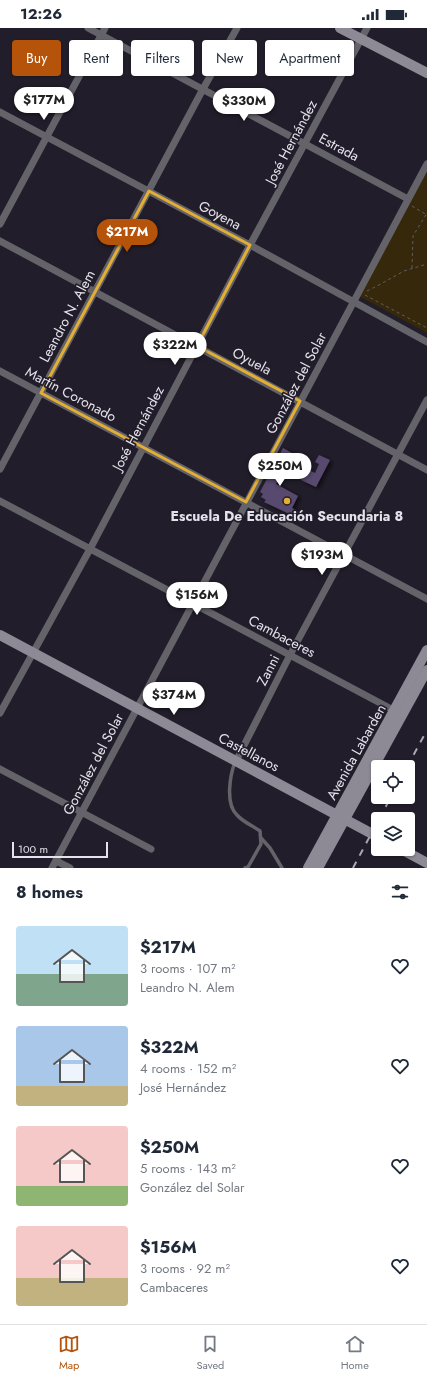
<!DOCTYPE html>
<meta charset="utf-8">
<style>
:root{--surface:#fff;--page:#f6f6f7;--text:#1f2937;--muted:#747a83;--line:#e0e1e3;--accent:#b45309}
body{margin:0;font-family:Jost,sans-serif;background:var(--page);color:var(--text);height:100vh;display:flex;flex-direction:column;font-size:15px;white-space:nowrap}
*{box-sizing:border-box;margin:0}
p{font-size:13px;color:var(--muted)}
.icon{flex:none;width:22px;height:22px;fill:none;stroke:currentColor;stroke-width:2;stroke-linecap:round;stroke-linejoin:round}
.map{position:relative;height:840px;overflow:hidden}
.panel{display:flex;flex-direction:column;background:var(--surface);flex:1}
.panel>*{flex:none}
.banner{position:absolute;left:12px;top:12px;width:403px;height:36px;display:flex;gap:8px}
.tools{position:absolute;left:371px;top:732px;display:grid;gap:8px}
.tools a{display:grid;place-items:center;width:44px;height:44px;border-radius:4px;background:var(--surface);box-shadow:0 1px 3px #0004;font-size:20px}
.scale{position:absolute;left:12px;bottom:10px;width:96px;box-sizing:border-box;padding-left:4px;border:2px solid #e5e2eb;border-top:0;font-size:11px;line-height:14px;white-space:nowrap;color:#e5e2eb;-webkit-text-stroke:3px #221d2a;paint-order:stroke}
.price{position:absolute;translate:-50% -34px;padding:0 9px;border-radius:14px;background:#fff;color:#222;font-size:13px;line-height:26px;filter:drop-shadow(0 1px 2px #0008)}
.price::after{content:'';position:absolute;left:50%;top:24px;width:12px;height:9px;margin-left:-6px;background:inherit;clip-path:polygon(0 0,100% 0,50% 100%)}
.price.active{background:var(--accent);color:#fff}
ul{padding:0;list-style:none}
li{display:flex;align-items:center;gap:12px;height:100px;padding:0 16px}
li span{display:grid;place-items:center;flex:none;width:112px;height:80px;border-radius:4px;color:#555}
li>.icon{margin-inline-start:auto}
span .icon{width:48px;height:48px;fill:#fffc;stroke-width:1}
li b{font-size:17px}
h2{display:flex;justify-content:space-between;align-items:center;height:48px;padding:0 16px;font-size:17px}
.chip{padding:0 14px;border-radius:4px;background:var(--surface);box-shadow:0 1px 3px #0004;font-size:14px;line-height:36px}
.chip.active{background:var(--accent);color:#fff}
.status{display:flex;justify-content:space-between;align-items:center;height:28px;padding:0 20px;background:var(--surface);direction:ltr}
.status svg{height:11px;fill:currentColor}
.tab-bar{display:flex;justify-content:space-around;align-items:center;height:56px;border-top:1px solid var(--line);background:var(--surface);font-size:11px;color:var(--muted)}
.tab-bar a{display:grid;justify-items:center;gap:2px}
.tab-bar .active{color:var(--accent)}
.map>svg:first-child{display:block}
</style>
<div class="status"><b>12:26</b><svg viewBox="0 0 49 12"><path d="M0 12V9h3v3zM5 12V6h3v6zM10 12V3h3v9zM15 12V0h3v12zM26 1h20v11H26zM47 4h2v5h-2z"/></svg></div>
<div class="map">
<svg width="427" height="840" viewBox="0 0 427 840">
<defs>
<filter id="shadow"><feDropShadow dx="3" dy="2" stdDeviation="2" flood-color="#0009"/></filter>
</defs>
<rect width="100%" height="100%" fill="#221d2a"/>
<polygon fill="#36280a" points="427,139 427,305 357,267"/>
<g fill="#58496e" filter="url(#shadow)">
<polygon points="283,420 292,425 290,427 293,429 290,435 287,434 276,456 298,468 292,480 301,485 298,490 264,474 266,472 261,469 263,466 260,464"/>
<polygon points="319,427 330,432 316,459 301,452 304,446 302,446 305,440 315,445 319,436 315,434"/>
</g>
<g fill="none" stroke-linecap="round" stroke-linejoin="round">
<g stroke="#615d69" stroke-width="1" stroke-dasharray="3 3" stroke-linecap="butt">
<polyline points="412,178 427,187"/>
<polyline points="412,240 413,208 427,185"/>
<polyline points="367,263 377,258 404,243 427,236"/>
<polyline points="365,267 427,300"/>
</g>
<g stroke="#65636a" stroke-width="3.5">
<path d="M235 734C230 747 225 776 237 787 243 794 253 798 260 803L261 816 248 839 245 840"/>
<polyline points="261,810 270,820 282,840"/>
</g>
<g stroke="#65636a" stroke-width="7">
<polyline points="88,0 408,171"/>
<polyline points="0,84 250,217 427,314"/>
<polyline points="0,196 105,0"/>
<polyline points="0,213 427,442"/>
<polyline points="0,343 427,571"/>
<polyline points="0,441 203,61 237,0"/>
<polyline points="0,473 397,684"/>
<polyline points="0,685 90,521 250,217 367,0"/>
<polyline points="236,733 290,627 427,372"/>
<polyline points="0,741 151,821"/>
<polyline points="56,833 70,840"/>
<polyline points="52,840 427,136"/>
</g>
<g stroke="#8d8995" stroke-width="10">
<polyline points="340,0 427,45"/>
<polyline points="0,607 378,809"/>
<polyline points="401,821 427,835"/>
<polyline points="308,840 427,622"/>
<polyline points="318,840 427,642"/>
</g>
<g stroke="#aca8b2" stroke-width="2" stroke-dasharray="7 7" stroke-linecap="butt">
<polyline points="407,739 427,702"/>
<polyline points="379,791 391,769"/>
<polyline points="353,840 378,793"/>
</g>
</g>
<path fill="none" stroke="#e2af34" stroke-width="3" stroke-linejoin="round" d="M149 163 250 217 197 318 300 373 246 474 41 365Z"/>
<circle fill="#e2af34" stroke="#221d2a" stroke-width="1.5" cx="287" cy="473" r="4"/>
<g text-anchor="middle" stroke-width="3.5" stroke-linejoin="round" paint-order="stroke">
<g font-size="14" fill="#e5e2eb" stroke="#221d2a">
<text transform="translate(291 114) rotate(-62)" y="5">José Hernández</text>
<text transform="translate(339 119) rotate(28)" y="5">Estrada</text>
<text transform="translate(220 187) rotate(28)" y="5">Goyena</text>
<text transform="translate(67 288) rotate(-62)" y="5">Leandro N. Alem</text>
<text transform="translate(252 333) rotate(28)" y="5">Oyuela</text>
<text transform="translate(296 355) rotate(-62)" y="5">González del Solar</text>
<text transform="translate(71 366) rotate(28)" y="5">Martín Coronado</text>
<text transform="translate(138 400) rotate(-62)" y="5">José Hernández</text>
<text transform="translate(282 608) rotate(28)" y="5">Cambaceres</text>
<text transform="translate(268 642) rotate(-63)" y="5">Zanni</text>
<text transform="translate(249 724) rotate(28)" y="5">Castellanos</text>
<text transform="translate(356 724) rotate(-61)" y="5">Avenida Labarden</text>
<text transform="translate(93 736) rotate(-62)" y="5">González del Solar</text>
</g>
<g font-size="14" font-weight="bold" fill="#e5e2eb" stroke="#221d2a">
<text x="287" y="493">Escuela De Educación Secundaria 8</text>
</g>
</g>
</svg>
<div class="tools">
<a><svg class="icon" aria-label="locate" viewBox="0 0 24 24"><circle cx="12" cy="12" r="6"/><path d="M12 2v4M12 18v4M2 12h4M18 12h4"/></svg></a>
<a><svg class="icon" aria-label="layers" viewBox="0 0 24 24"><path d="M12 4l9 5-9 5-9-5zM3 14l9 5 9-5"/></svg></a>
</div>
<div class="scale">100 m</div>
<b class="price" style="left:44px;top:93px">$177M</b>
<b class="price" style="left:244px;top:94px">$330M</b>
<b class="price active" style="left:127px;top:225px">$217M</b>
<b class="price" style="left:175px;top:338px">$322M</b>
<b class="price" style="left:280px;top:459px">$250M</b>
<b class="price" style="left:322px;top:548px">$193M</b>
<b class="price" style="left:197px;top:588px">$156M</b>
<b class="price" style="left:174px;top:688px">$374M</b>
<div class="banner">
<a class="chip active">Buy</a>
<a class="chip">Rent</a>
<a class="chip">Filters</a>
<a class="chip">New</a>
<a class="chip">Apartment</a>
</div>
</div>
<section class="panel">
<h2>8 homes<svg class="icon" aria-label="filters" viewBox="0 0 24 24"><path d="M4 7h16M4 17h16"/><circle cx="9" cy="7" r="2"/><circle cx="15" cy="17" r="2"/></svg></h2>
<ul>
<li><span style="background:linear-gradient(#bfe0f5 60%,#7fa58c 0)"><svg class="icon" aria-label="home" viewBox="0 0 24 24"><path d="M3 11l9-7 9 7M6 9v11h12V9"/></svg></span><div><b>$217M</b><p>3 rooms · 107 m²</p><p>Leandro N. Alem</p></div><svg class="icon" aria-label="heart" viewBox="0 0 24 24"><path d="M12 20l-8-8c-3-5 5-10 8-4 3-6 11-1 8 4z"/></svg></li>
<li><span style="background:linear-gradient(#a9c7e8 75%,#c2b280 0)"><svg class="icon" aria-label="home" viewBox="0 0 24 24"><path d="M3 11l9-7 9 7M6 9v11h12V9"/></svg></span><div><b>$322M</b><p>4 rooms · 152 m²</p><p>José Hernández</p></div><svg class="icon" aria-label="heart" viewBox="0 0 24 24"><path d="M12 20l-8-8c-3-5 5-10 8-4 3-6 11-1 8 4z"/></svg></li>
<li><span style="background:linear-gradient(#f6c9c9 75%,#8fb573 0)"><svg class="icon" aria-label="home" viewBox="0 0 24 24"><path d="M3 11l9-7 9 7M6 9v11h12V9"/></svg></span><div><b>$250M</b><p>5 rooms · 143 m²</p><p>González del Solar</p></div><svg class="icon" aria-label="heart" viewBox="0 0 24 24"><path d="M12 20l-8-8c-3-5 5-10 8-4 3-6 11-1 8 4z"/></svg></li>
<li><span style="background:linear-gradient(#f6c9c9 65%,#c2b280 0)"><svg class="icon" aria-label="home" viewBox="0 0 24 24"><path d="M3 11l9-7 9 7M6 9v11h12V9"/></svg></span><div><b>$156M</b><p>3 rooms · 92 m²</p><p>Cambaceres</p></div><svg class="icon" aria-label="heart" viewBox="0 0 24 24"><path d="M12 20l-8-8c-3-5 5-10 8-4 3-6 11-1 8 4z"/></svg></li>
</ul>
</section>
<nav class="tab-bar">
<a class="active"><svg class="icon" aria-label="map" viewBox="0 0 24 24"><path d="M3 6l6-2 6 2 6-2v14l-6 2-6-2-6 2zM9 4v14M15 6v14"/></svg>Map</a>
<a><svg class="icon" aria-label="saved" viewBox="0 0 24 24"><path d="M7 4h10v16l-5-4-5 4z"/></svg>Saved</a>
<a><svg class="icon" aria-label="home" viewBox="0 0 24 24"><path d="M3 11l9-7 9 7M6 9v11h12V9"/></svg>Home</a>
</nav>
